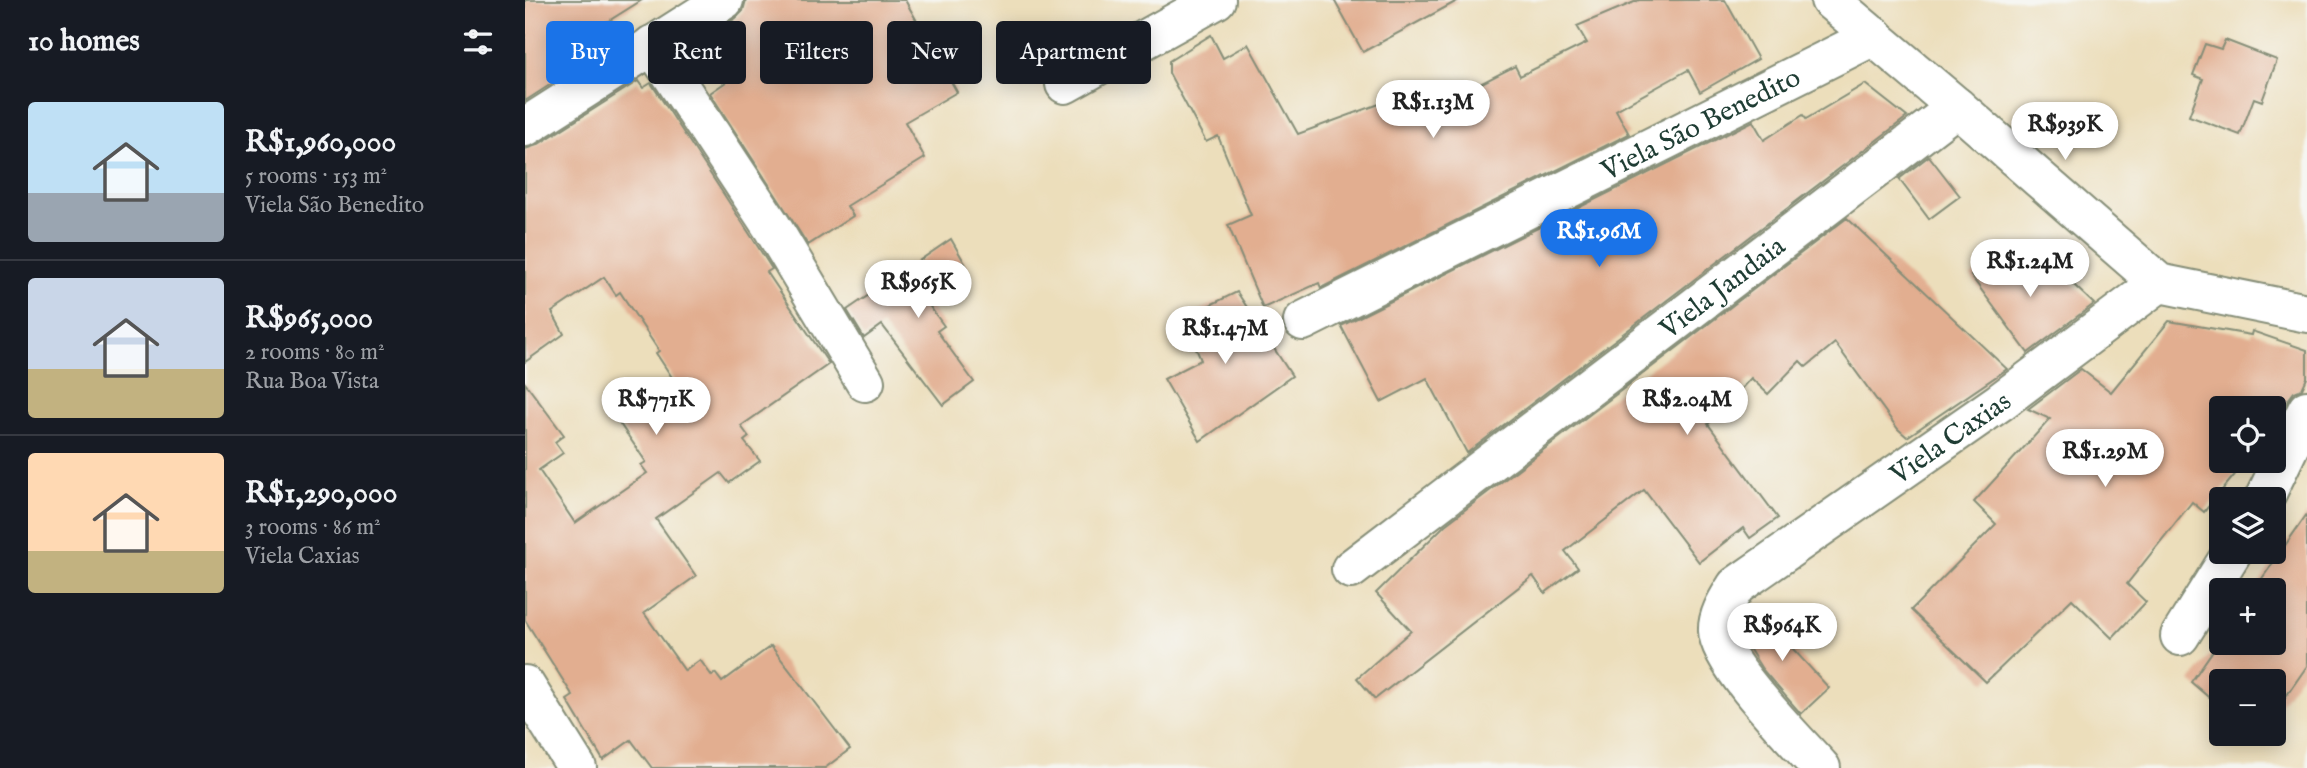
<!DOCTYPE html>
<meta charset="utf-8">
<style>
:root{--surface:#171b24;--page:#242831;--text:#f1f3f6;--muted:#9ea1a6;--line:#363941;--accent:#1a73e8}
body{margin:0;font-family:"IM FELL English",serif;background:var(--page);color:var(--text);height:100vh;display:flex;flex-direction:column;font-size:26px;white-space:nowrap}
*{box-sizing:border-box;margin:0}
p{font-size:23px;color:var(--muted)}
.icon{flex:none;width:38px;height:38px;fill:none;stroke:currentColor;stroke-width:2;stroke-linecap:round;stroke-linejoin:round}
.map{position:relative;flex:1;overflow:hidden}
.panel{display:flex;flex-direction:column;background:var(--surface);width:525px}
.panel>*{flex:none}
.top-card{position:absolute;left:21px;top:21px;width:665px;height:63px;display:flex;gap:14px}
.buttons{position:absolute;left:1684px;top:396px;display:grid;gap:14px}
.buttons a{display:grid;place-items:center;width:77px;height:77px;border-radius:7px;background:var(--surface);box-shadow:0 4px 18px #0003;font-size:35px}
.price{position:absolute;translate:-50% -60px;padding:0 16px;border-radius:24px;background:#fff;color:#222;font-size:23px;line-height:46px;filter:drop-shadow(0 2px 4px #0008)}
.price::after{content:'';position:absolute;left:50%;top:42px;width:21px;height:16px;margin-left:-10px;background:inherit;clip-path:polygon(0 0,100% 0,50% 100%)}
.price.active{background:var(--accent);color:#fff}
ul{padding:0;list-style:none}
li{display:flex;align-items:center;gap:21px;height:175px;padding:0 28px}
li+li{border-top:2px solid var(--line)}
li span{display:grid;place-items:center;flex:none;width:196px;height:140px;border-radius:7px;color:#555}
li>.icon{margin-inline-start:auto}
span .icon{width:84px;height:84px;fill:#fffc;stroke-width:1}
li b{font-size:30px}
h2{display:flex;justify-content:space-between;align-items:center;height:84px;padding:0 28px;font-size:30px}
.chip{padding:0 24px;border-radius:7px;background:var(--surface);box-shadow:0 4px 18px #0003;font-size:24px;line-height:63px}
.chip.active{background:var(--accent);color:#fff}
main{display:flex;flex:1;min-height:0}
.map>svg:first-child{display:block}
</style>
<main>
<section class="panel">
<h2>10 homes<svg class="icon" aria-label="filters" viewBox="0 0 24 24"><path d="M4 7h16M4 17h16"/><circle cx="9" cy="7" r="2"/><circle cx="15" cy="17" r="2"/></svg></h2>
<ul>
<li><span style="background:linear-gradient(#bfe0f5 65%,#9aa5b1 0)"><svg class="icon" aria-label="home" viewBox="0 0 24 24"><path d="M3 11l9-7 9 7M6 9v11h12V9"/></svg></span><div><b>R$1,960,000</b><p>5 rooms · 153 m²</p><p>Viela São Benedito</p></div></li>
<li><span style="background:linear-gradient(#c9d6e8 65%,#c2b280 0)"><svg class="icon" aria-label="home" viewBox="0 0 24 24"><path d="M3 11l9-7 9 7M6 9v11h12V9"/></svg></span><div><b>R$965,000</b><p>2 rooms · 80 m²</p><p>Rua Boa Vista</p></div></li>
<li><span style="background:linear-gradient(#ffd9b3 70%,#c2b280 0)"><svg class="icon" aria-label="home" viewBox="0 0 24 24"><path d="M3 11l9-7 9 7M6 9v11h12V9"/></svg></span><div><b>R$1,290,000</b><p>3 rooms · 86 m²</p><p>Viela Caxias</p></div></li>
</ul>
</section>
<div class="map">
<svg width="1782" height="768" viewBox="0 0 1782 768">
<rect width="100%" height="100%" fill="#f6f6f2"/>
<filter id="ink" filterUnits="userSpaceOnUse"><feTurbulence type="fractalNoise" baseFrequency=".0143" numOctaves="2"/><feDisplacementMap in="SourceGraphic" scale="14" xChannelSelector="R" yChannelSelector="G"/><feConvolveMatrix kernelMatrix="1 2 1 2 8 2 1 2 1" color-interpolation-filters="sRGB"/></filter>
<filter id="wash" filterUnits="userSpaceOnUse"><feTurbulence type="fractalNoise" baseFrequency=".00686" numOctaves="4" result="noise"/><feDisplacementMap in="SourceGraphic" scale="28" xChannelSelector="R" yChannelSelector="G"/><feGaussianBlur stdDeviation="1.57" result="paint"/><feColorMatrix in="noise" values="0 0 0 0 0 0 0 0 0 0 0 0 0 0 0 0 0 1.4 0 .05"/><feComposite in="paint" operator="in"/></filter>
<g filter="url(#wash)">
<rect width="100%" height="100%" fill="#ecdebb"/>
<g id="blocks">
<g fill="#e2ae90">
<polygon points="0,0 117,0 42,47 54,66 0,101"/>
<polygon points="221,0 380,0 432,92 380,122 400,158 322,206 328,216 283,245 185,93 217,71 191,31 211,18 218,11"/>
<polygon points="809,0 934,0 838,52"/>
<polygon points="1114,0 1200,0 1233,59 1175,92 1163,70 1091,110 1104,134 796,288 794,283 738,308 703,225 726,215 693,136 681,142 644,73 644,61 686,35 698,58 723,44 773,134 865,100 867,106 894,97 900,112 990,66 995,76 1062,43 1052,26"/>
<polygon points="1700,40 1752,60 1737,101 1729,98 1715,135 1664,116 1678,79 1668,75 1680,44 1696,49"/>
<polygon points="113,81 118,88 126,83 228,239 247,269 242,272 304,364 216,426 224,437 219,441 235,461 204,483 196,473 131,519 171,576 119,613 160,671 175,660 187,676 190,673 197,682 246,646 325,749 300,768 127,768 106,740 78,760 42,700 48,696 0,620 0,383 39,435 30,442 38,453 14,470 50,523 122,473 116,465 121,462 93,421 150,382 131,353 134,351 95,292 91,295 79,277 27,312 39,334 0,362 0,149 12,145"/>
<polygon points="1340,84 1382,117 942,453 902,378 856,402 816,326 1228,121 1239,140 1278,115 1281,119"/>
<polygon points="1404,156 1435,196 1404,219 1374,179"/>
<polygon points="1322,218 1482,369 1382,437 1373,429 1310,343 1281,367 1275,361 1243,394 1226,378 1183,424 1253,518 1225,538 1218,528 1174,562 1119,490 1040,551 1053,568 1020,593 1008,576 850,699 832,678 886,631 851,593 920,525"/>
<polygon points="426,239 442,267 398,297 419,326 412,331 449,382 418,405 357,325 339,338 322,310"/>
<polygon points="1488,246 1511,281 1531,268 1569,304 1503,353 1446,276"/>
<polygon points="712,292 767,376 675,441 639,379 676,360 658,318"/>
<polygon points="1644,321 1726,335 1727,331 1782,350 1782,378 1777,389 1769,392 1763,400 1748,427 1748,408 1696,408 1696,460 1722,460 1679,512 1667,502 1602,584 1621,602 1587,638 1547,599 1461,682 1386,610 1471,524 1449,502 1525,419 1503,409 1556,369 1586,392"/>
<polygon points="1782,514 1782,666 1748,715 1748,681 1696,681 1696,708 1666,682 1696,639 1696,642 1748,642 1748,590 1729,590"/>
<polygon points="1233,611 1304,688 1276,714 1237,669 1217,637 1215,628"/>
</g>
</g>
</g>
<g filter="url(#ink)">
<use href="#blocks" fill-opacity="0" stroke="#868e78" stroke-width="2"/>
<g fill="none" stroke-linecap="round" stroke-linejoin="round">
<g stroke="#868e78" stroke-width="42">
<g id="minor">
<polyline points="1305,0 1432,107 1634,283 1782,313"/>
<polyline points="127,45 247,227 340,382"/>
<polyline points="540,84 691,0"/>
<polyline points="0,127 199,0"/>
<path id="s1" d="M778 321 1349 36"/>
<polyline points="1739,499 1782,410"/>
<path id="s2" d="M826 569 1432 107"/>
<polyline points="1655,636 1708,551"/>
<polyline points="0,685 52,768"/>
<path id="s3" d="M1296 768C1272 741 1194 664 1193 631 1192 615 1204 598 1211 586L1475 402 1634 283"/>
</g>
</g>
<use href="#minor" stroke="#fff" stroke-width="38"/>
</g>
</g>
<g text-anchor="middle" stroke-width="6" stroke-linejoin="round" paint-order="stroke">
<g font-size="28" fill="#1f3d34" stroke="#f6f6f2">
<text dy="10" stroke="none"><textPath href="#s1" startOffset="444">Viela São Benedito</textPath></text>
<text dy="10" stroke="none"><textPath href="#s2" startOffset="466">Viela Jandaia</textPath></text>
<text dy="10" stroke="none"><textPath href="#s3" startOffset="483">Viela Caxias</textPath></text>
</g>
</g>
</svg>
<div class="buttons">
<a><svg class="icon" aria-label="locate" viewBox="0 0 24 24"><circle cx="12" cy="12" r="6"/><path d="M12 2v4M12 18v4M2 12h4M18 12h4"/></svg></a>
<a><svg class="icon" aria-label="layers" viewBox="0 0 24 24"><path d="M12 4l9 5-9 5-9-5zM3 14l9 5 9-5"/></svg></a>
<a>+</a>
<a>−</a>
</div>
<b class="price" style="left:908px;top:140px">R$1.13M</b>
<b class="price" style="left:1540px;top:162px">R$939K</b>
<b class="price active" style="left:1074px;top:269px">R$1.96M</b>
<b class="price" style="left:1505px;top:299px">R$1.24M</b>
<b class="price" style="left:393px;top:320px">R$965K</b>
<b class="price" style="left:700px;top:366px">R$1.47M</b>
<b class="price" style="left:131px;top:437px">R$771K</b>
<b class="price" style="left:1162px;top:437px">R$2.04M</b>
<b class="price" style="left:1580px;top:489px">R$1.29M</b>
<b class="price" style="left:1257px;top:663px">R$964K</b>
<div class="top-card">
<a class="chip active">Buy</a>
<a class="chip">Rent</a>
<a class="chip">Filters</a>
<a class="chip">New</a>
<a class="chip">Apartment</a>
</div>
</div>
</main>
